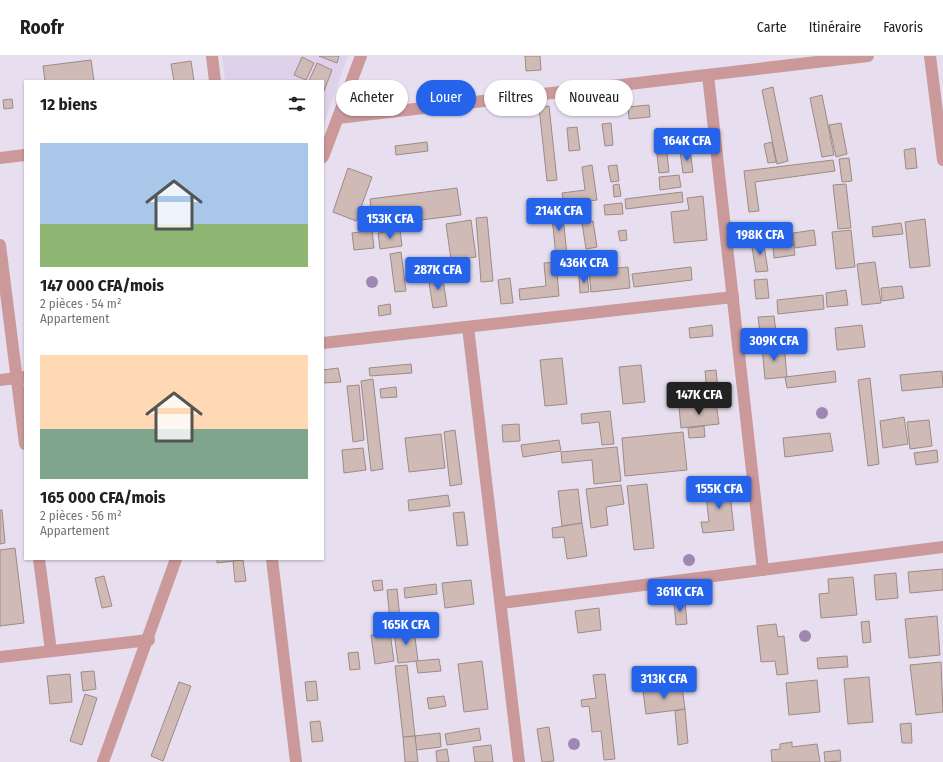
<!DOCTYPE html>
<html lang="fr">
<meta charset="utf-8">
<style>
:root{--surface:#fff;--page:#f6f6f6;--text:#202124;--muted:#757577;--line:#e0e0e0;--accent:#2563eb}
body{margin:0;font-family:"Fira Sans Condensed",sans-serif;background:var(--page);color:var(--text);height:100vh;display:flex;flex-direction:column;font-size:15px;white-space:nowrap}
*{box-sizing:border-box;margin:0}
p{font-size:13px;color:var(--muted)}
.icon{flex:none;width:22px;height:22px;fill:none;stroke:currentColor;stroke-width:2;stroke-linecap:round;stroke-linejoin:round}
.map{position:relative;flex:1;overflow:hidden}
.details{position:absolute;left:24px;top:24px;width:300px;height:480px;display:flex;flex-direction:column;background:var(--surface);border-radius:0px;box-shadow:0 1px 3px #0004}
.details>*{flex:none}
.guide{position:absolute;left:336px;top:24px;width:380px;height:36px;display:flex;gap:8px}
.price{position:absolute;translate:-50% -34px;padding:0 9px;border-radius:4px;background:var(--accent);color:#fff;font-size:13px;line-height:26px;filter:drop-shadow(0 1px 2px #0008)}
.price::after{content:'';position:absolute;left:50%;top:24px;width:12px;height:9px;margin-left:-6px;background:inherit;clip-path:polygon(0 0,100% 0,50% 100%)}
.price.on{background:#222;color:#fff}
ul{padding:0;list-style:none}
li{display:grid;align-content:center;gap:8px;height:212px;padding:0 16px}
li span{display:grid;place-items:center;height:124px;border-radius:0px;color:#555}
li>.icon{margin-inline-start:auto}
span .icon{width:72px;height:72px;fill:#fffc;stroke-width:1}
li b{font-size:17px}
h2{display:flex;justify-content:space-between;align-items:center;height:48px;padding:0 16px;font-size:17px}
.pill{padding:0 14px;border-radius:18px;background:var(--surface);box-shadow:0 1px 3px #0004;font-size:14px;line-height:36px}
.pill.on{background:var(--accent);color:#fff}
header{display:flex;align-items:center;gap:24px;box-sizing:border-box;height:56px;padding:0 20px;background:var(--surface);border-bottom:1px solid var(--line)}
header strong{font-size:19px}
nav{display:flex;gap:22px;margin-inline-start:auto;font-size:14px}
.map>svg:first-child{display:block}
</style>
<header>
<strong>Roofr</strong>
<nav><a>Carte</a><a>Itinéraire</a><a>Favoris</a></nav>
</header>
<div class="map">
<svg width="943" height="706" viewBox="0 0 943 706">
<rect width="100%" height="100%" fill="#e7dff0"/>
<polygon fill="#ddd2ea" points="222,0 348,0 323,71 323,25 225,25"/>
<g fill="#cfbab6" stroke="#9e8a86">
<polygon points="319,0 339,0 337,7"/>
<polygon points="525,0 540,0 541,14 526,15"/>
<polygon points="302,1 314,7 306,24 294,19"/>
<polygon points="91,4 94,25 45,25 43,10"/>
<polygon points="191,5 194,25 174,25 171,8"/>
<polygon points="317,7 332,14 324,35 323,25 309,25"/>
<polygon points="773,31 788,105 777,108 762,34"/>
<polygon points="822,39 834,99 822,101 810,42"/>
<polygon points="12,43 13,52 4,53 3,44"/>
<polygon points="649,49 650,61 629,63 628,51"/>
<polygon points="549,50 557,124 547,125 539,51"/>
<polygon points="611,67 613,89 605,90 602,68"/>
<polygon points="841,67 847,98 836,101 829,69"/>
<polygon points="577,71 580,94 569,95 567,72"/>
<polygon points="427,86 428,95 396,99 395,90"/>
<polygon points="772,86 776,106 768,107 764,88"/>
<polygon points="915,92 917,112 906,113 904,94"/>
<polygon points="690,94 693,116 683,117 680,96"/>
<polygon points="667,97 669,116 659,117 657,98"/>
<polygon points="849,102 852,125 842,126 839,103"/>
<polygon points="833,104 835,115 755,126 759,155 749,156 744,115"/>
<polygon points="592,109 597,144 564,148 562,137 585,134 582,111"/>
<polygon points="617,109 619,125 611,126 608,110"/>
<polygon points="348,112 372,121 356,165 333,156"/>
<polygon points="679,119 681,131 660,134 659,121"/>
<polygon points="619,128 621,140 614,141 613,129"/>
<polygon points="846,128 851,172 838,173 833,129"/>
<polygon points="457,132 461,159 373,170 370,143"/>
<polygon points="682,136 683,146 626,153 625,143"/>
<polygon points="703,140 707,184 674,187 671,156 689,154 687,142"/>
<polygon points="622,147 623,158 605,159 604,149"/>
<polygon points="562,151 567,199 556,200 551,152"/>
<polygon points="487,161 493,225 481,226 476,162"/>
<polygon points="925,163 930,210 910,212 905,166"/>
<polygon points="471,164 476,201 451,204 446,168"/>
<polygon points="593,165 597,191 586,193 582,167"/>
<polygon points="901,167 903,178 873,181 872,171"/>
<polygon points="372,174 374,192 354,194 352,177"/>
<polygon points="400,174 402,190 380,193 378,177"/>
<polygon points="626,174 627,184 620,185 618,175"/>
<polygon points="814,174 816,189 795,192 793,177"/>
<polygon points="851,174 855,211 836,213 832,176"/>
<polygon points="792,179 795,199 774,202 772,181"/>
<polygon points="763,183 768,215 756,216 751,185"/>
<polygon points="401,196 406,235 395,236 390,198"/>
<polygon points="556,206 559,240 520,244 519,233 546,230 544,207"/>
<polygon points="875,206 881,247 862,249 857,208"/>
<polygon points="628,211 630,232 591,236 589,215"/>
<polygon points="691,211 692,224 634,231 632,218"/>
<polygon points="442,217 447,250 433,252 428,220"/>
<polygon points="587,219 589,236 580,237 579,220"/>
<polygon points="510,222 513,247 501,248 498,224"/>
<polygon points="767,223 769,242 756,243 754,224"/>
<polygon points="902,230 904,242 882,245 881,232"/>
<polygon points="846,234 848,249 827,251 826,237"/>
<polygon points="823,239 824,253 778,258 777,244"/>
<polygon points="390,248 391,258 379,260 378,250"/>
<polygon points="774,260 777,283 761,284 758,261"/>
<polygon points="712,269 713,280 690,282 689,272"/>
<polygon points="862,269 865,291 837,294 835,272"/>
<polygon points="784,289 787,321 765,323 762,291"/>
<polygon points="562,302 567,348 545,350 540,304"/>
<polygon points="411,308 412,317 370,320 369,312"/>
<polygon points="641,309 645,346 623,348 619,311"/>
<polygon points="338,312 341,326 323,327 323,314"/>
<polygon points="716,314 718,334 707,336 705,315"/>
<polygon points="835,315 836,326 787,332 785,321"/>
<polygon points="942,315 943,331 902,335 900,319"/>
<polygon points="870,322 879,408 868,410 858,324"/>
<polygon points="373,323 383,413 371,415 361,325"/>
<polygon points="359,329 364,384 353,386 347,330"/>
<polygon points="396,331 397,341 381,342 380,333"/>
<polygon points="716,347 719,368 681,372 679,351"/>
<polygon points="610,355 614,388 602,389 599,366 582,368 581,358"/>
<polygon points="904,361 908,388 883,392 880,365"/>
<polygon points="929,364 932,390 910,393 907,366"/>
<polygon points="519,368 520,385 503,386 502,369"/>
<polygon points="704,370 705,381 689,382 688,372"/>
<polygon points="455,374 462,428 450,430 444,376"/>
<polygon points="683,376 687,414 625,420 622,382"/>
<polygon points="830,377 833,395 785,401 783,382"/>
<polygon points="441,378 445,412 409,416 405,382"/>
<polygon points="559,384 561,395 523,401 521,389"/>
<polygon points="617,391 621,425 594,428 592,404 562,407 561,396"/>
<polygon points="363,392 366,414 344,417 342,394"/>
<polygon points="937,394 938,406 916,409 914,397"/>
<polygon points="647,428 654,492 634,494 627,430"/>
<polygon points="729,428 734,474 703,477 701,466 709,466 705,431"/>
<polygon points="621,429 624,448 606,451 608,469 591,472 586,433"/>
<polygon points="578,433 582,467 562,470 558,435"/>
<polygon points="448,439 450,450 409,455 408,444"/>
<polygon points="0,454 2,454 5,487 0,488"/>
<polygon points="464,456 468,489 457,490 453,457"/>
<polygon points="582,467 587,500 567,503 564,481 553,482 552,472"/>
<polygon points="15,492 24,567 0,570 0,494"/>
<polygon points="217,503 243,503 243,504 217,507"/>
<polygon points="243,504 246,525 235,526 233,505"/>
<polygon points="943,513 943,534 910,537 908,516"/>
<polygon points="896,517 898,542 876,544 874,519"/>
<polygon points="104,520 112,550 102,552 95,522"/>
<polygon points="853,521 857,559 821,562 819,538 829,537 828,523"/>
<polygon points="382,524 383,534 374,535 372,525"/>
<polygon points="471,524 474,548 445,552 442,527"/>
<polygon points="436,528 437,538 405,542 404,532"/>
<polygon points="397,533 400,563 390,564 387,534"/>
<polygon points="685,545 687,568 676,569 674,546"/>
<polygon points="599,552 601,574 578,577 575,555"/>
<polygon points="937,560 940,599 909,602 905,563"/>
<polygon points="869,565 871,586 863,587 861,566"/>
<polygon points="776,568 778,581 784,580 788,618 777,619 775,605 761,606 757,570"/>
<polygon points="414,574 418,605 398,607 394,576"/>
<polygon points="390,577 394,605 375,608 371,579"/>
<polygon points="358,596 360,613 350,614 348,597"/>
<polygon points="847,600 848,611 818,613 817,602"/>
<polygon points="439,603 441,615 418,617 416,605"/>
<polygon points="482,605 488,653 464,656 458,608"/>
<polygon points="941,606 943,656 916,659 910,609"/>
<polygon points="407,609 415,680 403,681 395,610"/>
<polygon points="94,615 96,633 83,635 81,616"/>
<polygon points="70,618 72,646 50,648 47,620"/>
<polygon points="605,618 615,703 604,704 601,675 592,676 589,650 582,651 581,644 596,642 593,619"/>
<polygon points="869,621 873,666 848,668 844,623"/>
<polygon points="817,624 820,656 789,659 786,627"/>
<polygon points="316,625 318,644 307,645 305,626"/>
<polygon points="179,626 191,630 163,705 151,700"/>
<polygon points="682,630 685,653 646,658 643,635"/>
<polygon points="85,638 97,642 82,689 70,685"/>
<polygon points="444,640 446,650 429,653 427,642"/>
<polygon points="685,653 688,687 678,689 675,655"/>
<polygon points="320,665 323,685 312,686 310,666"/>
<polygon points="911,667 912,687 902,687 900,668"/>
<polygon points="549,671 554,705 542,706 537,673"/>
<polygon points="479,672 481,684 447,689 445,678"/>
<polygon points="440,677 441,691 416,694 415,680"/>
<polygon points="415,680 418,706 405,706 403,681"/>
<polygon points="792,686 792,691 817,688 820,706 772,706 771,694 780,693 780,688"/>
<polygon points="491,689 493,706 475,706 473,691"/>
<polygon points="447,693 449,706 437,706 436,695"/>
<polygon points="840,694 841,705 825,706 824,696"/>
</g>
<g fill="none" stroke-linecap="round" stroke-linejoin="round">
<g stroke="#cb999a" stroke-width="12">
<polyline points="212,0 215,25"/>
<polyline points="930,0 943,104"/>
<polyline points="708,19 763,514"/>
<polyline points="338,62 868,0"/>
<polyline points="323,101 361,0"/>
<polyline points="0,102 25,99"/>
<polyline points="0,189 25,388"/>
<polyline points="468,271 519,706"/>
<polyline points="323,287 733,241"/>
<polyline points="0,324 25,321"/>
<polyline points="39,503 51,595"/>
<polyline points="272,503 296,706"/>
<polyline points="501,547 943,491"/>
<polyline points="0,601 149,584"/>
<polyline points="103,706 176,503"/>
</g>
</g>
<g fill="#9e88b1">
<circle cx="372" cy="226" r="6"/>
<circle cx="822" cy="357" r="6"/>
<circle cx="689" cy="504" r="6"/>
<circle cx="805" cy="580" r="6"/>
<circle cx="574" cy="688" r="6"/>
</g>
</svg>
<b class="price" style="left:687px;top:106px">164K CFA</b>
<b class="price" style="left:559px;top:176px">214K CFA</b>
<b class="price" style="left:390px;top:184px">153K CFA</b>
<b class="price" style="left:760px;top:200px">198K CFA</b>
<b class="price" style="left:584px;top:228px">436K CFA</b>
<b class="price" style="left:438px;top:235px">287K CFA</b>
<b class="price" style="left:774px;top:306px">309K CFA</b>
<b class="price on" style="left:699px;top:360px">147K CFA</b>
<b class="price" style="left:719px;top:454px">155K CFA</b>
<b class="price" style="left:680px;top:557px">361K CFA</b>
<b class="price" style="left:406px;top:590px">165K CFA</b>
<b class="price" style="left:664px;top:644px">313K CFA</b>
<div class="guide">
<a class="pill">Acheter</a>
<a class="pill on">Louer</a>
<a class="pill">Filtres</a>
<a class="pill">Nouveau</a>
</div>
<section class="details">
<h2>12 biens<svg class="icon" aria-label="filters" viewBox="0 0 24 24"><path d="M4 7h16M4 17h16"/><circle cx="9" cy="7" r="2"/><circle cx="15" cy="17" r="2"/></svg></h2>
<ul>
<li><span style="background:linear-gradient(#a9c7e8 65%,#8fb573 0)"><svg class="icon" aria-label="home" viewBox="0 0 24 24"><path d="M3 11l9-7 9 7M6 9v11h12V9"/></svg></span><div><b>147 000 CFA/mois</b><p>2 pièces · 54 m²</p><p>Appartement</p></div></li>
<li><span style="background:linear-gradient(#ffd9b3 60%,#7fa58c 0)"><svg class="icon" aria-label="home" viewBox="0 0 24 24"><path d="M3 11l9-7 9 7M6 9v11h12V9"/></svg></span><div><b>165 000 CFA/mois</b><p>2 pièces · 56 m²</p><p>Appartement</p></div></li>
</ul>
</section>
</div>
